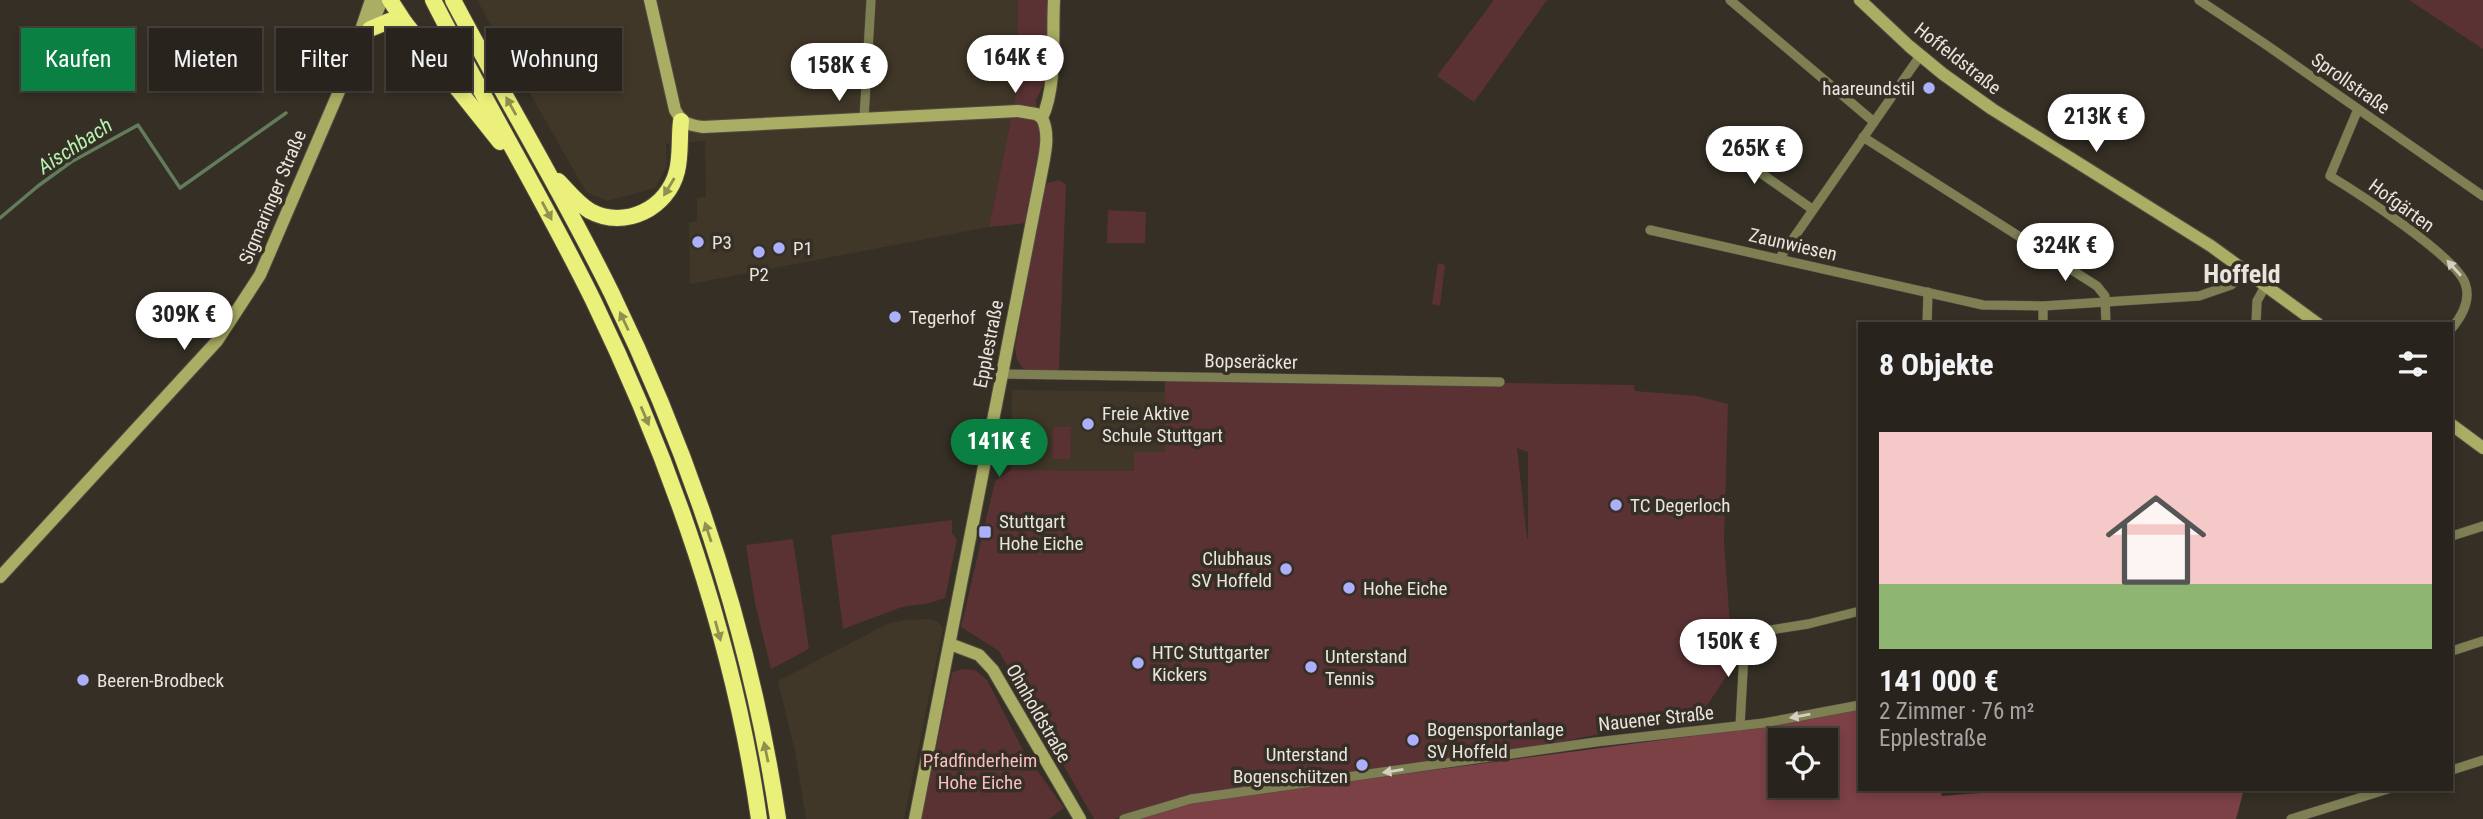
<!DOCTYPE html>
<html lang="de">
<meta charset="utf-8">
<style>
:root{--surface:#28231c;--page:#302b25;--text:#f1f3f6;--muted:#a5a4a3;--line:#44403b;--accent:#0b8043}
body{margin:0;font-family:"Roboto Condensed",sans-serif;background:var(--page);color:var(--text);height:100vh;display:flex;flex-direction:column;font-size:26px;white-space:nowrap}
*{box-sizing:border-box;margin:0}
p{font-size:23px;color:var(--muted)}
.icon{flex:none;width:38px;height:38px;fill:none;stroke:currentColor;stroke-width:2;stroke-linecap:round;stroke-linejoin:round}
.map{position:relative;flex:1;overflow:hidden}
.sheet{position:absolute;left:1858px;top:322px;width:595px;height:469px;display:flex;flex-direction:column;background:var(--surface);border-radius:0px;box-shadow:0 4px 10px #0003,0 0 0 2px var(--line)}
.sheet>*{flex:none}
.banner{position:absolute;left:21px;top:28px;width:665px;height:63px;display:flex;gap:14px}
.tools{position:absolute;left:1768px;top:728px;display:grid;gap:14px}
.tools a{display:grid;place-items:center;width:70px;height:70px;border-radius:0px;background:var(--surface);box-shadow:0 4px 10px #0003,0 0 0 2px var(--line);font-size:35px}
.price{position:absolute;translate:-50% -60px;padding:0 16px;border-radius:24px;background:#fff;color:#222;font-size:23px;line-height:46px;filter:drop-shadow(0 2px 4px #0008)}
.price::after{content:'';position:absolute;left:50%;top:42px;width:21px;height:16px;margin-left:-10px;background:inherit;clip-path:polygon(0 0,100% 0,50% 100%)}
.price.current{background:var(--accent);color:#fff}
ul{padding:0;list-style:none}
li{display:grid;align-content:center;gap:14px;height:371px;padding:0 21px}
li span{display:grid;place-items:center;height:217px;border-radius:0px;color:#555}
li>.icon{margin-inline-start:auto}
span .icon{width:126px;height:126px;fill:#fffc;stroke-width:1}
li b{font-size:30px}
h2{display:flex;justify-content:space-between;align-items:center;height:84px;padding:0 21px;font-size:30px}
.chip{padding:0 24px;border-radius:0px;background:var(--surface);box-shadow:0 4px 10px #0003,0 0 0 2px var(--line);font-size:24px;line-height:63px}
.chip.current{background:var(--accent);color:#fff}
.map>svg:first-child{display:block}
</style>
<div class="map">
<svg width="2483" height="819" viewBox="0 0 2483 819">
<rect width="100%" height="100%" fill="#352f25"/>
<g fill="#403728">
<polygon points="477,0 1018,0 1016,94 989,227 690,284 689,222 697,222 697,198 706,197 705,141 666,144 667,166 655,188 607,201 586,192"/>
<polygon points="1012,390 1166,392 1165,453 1134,471 1011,470"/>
<polygon points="929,619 937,621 943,628 904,819 806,819 795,752 778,681 887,624 904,620"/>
</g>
<g fill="#5a3234" fill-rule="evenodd">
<polygon points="1018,0 1049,0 1047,66 1044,84 1036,100 1040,146 1039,164 1027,223 989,227 1016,94"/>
<polygon points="1494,0 1547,0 1474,102 1437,76"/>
<polygon points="2409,0 2483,0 2483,49"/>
<polygon points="1059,180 1066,184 1059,371 1024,370 1017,360 1015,348 1043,191 1048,183"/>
<polygon points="1108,210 1146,212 1145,243 1107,243"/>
<polygon points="1438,263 1445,265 1440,306 1432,304"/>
<path d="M1165 372 1509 383 1634 385 1635 391 1697 396 1728 404 1724 542 1733 666 1702 713 1551 744 1315 778 1114 819H1094L999 651 961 627 995 481 1011 470 1134 471V452H1165ZM1517 448 1528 452V539L1527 538Z"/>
<polygon points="1053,427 1071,427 1070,459 1052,459"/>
<polygon points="952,520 952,533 957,539 945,598 930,603 902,607 843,629 831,535"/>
<polygon points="793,539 809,649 771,669 755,603 746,545"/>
<polygon points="964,669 975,670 987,680 1024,752 1064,808 1049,819 921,819 952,672"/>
</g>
<path fill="#7b4145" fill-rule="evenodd" d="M1860 708V789H1940L1942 796 2031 789H2244L2236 819H1135L1166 808 1205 800 1745 729ZM1780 740H1825V786H1780Z"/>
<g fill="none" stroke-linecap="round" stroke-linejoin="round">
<polyline stroke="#627c5c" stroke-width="3.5" points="0,218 38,186 71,162 138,125 180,188 286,113"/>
<g stroke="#524c43" stroke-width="10">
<g id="street">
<polyline points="1730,0 1874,122"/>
<polyline points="2199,0 2265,44 2483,196"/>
<path d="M2358 109 2330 176C2358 193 2454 255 2465 283 2471 299 2462 316 2452 328"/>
<polyline points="864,118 871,0"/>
<polyline points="1863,137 2097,286 2105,296 2106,324"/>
<polyline points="1712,139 1812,209"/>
<polyline points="1650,230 1983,305 2043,306 2199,296 2231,285 2248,272"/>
<polyline points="1779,259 1920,56"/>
<polyline points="1927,324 1928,292"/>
<polyline points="2043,324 2043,306"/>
<polyline points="2256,324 2257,301 2266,285"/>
<polyline points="1002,374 1500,382"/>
<polyline points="2452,536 2483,526"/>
<polyline points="2452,651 2483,641"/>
<polyline points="1740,726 1745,634 1808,624 1860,611"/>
<polyline points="2452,770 2483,760"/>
<polyline points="1124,819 1191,799 1596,742 1764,723 1860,705"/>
<polyline points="2291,819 2388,789"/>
</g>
</g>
<g stroke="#524c43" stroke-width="14">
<g id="secondary">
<path d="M650 0 675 110C682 123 688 125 703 127L1018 111 1036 114 1042 118"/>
<polyline points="1860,0 1909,46 1943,74 1992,109 2211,246 2318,324"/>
<polyline points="362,38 362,27 371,0"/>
<polyline points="2452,425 2483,448"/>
<polyline points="0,577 217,341 260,275 362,38 370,29 382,0"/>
<polyline points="950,644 979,655 993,670 1080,819"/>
<path d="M915 819 1042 170C1045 154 1050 134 1042 118 1057 87 1052 35 1054 0"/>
</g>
</g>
<g stroke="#524c43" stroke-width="18">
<g id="highway">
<polyline points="390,0 405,23 500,142"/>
<path d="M433 0C484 101 543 198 593 300 671 461 734 641 759 819"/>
<path d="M453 0C505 99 563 194 612 294 692 459 751 637 778 819"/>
<polyline points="370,29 389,21 405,23"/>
<path d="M558 181C568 191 578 204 590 211 625 230 668 208 677 171 681 155 679 137 681 121"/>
</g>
</g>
<use href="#street" stroke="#7e8054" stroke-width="9"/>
<use href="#secondary" stroke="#aaad64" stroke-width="12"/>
<use href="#highway" stroke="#ebf07b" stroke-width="16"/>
</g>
<defs><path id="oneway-solid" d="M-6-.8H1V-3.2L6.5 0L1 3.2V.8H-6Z" transform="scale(1.75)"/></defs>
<g fill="#909050">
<use href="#oneway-solid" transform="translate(511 106) rotate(-119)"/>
<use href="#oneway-solid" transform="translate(669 187) rotate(121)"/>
<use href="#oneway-solid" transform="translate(547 211) rotate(62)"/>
<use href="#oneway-solid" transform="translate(624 321) rotate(-115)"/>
<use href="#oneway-solid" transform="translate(645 416) rotate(67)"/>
<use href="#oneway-solid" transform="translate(708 532) rotate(-108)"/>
<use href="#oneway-solid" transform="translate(718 631) rotate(75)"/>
<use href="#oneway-solid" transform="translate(766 752) rotate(-102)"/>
</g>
<g fill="#d3d0c2">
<use href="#oneway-solid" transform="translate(2454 268) rotate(-132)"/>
<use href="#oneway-solid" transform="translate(1800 716) rotate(170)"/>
<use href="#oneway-solid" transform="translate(1393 771) rotate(171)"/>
</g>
<g fill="#acaffb" stroke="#352f25" stroke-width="2.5">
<circle cx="1929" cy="88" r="7"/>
<circle cx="698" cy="242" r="7"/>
<circle cx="779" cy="248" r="7"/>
<circle cx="759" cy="252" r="7"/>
<circle cx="895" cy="317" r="7"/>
<circle cx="1088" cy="424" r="7"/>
<circle cx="1616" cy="505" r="7"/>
<rect x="978" y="525" width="14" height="14" rx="3.5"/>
<circle cx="1286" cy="569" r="7"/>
<circle cx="1349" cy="588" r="7"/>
<circle cx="1138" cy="663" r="7"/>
<circle cx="1311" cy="667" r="7"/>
<circle cx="83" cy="680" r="7"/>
<circle cx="1413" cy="740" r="7"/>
<circle cx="1362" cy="765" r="7"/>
</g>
<g text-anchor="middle" stroke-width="7" stroke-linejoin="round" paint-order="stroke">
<g font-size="19" fill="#e8e4de" stroke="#352f25">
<text transform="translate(1958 58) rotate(38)" y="7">Hoffeldstraße</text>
<text transform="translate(2351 83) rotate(35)" y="7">Sprollstraße</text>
<text transform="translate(272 197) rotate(-67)" y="7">Sigmaringer Straße</text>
<text transform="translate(2402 205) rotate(36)" y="7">Hofgärten</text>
<text transform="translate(1793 244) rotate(13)" y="7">Zaunwiesen</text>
<text transform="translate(988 344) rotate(-79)" y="7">Epplestraße</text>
<text transform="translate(1251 361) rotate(1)" y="7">Bopseräcker</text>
<text transform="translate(1039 713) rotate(60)" y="7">Ohnholdstraße</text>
<text transform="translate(1656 718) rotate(-6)" y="7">Nauener Straße</text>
</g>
<g font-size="19" fill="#e8e4de" stroke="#352f25" text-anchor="start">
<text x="1915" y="95" text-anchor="end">haareundstil</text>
<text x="712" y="249">P3</text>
<text x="793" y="255">P1</text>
<text x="759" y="281" text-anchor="middle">P2</text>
<text x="909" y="324">Tegerhof</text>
<text x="1102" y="420">Freie Aktive<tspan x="1102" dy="22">Schule Stuttgart</tspan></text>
<text x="1630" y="512">TC Degerloch</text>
<text x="999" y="528">Stuttgart<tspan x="999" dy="22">Hohe Eiche</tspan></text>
<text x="1272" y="565" text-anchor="end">Clubhaus<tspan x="1272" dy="22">SV Hoffeld</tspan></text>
<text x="1363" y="595">Hohe Eiche</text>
<text x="1152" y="659">HTC Stuttgarter<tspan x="1152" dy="22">Kickers</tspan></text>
<text x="1325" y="663">Unterstand<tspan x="1325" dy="22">Tennis</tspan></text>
<text x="97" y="687">Beeren-Brodbeck</text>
<text x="1427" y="736">Bogensportanlage<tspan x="1427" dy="22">SV Hoffeld</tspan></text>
<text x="1348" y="761" text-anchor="end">Unterstand<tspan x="1348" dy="22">Bogenschützen</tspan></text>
</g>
<g font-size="19" fill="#f8bec0" stroke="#352f25">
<text x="980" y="767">Pfadfinderheim<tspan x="980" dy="22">Hohe Eiche</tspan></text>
</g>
<g font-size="21" font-style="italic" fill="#b4f2ae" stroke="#352f25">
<text transform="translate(75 146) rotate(-33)" y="7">Aischbach</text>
</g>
<g font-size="26" font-weight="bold" fill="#e8e4de" stroke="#352f25">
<text x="2242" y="283">Hoffeld</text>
</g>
</g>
</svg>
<div class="tools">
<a><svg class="icon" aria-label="locate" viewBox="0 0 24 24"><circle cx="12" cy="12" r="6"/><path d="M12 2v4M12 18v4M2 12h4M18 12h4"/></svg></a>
</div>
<b class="price" style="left:1015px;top:95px">164K €</b>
<b class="price" style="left:839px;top:103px">158K €</b>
<b class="price" style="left:2096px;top:154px">213K €</b>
<b class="price" style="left:1754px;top:186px">265K €</b>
<b class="price" style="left:2065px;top:283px">324K €</b>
<b class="price" style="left:184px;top:352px">309K €</b>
<b class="price current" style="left:999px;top:479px">141K €</b>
<b class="price" style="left:1728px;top:679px">150K €</b>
<div class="banner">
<a class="chip current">Kaufen</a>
<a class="chip">Mieten</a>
<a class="chip">Filter</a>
<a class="chip">Neu</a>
<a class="chip">Wohnung</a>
</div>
<section class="sheet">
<h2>8 Objekte<svg class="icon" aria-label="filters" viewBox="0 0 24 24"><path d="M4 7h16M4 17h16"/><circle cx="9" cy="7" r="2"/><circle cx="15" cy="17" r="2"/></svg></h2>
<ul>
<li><span style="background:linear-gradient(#f6c9c9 70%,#8fb573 0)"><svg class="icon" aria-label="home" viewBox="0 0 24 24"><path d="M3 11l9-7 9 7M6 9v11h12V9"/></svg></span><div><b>141 000 €</b><p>2 Zimmer · 76 m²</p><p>Epplestraße</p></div></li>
</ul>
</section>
</div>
